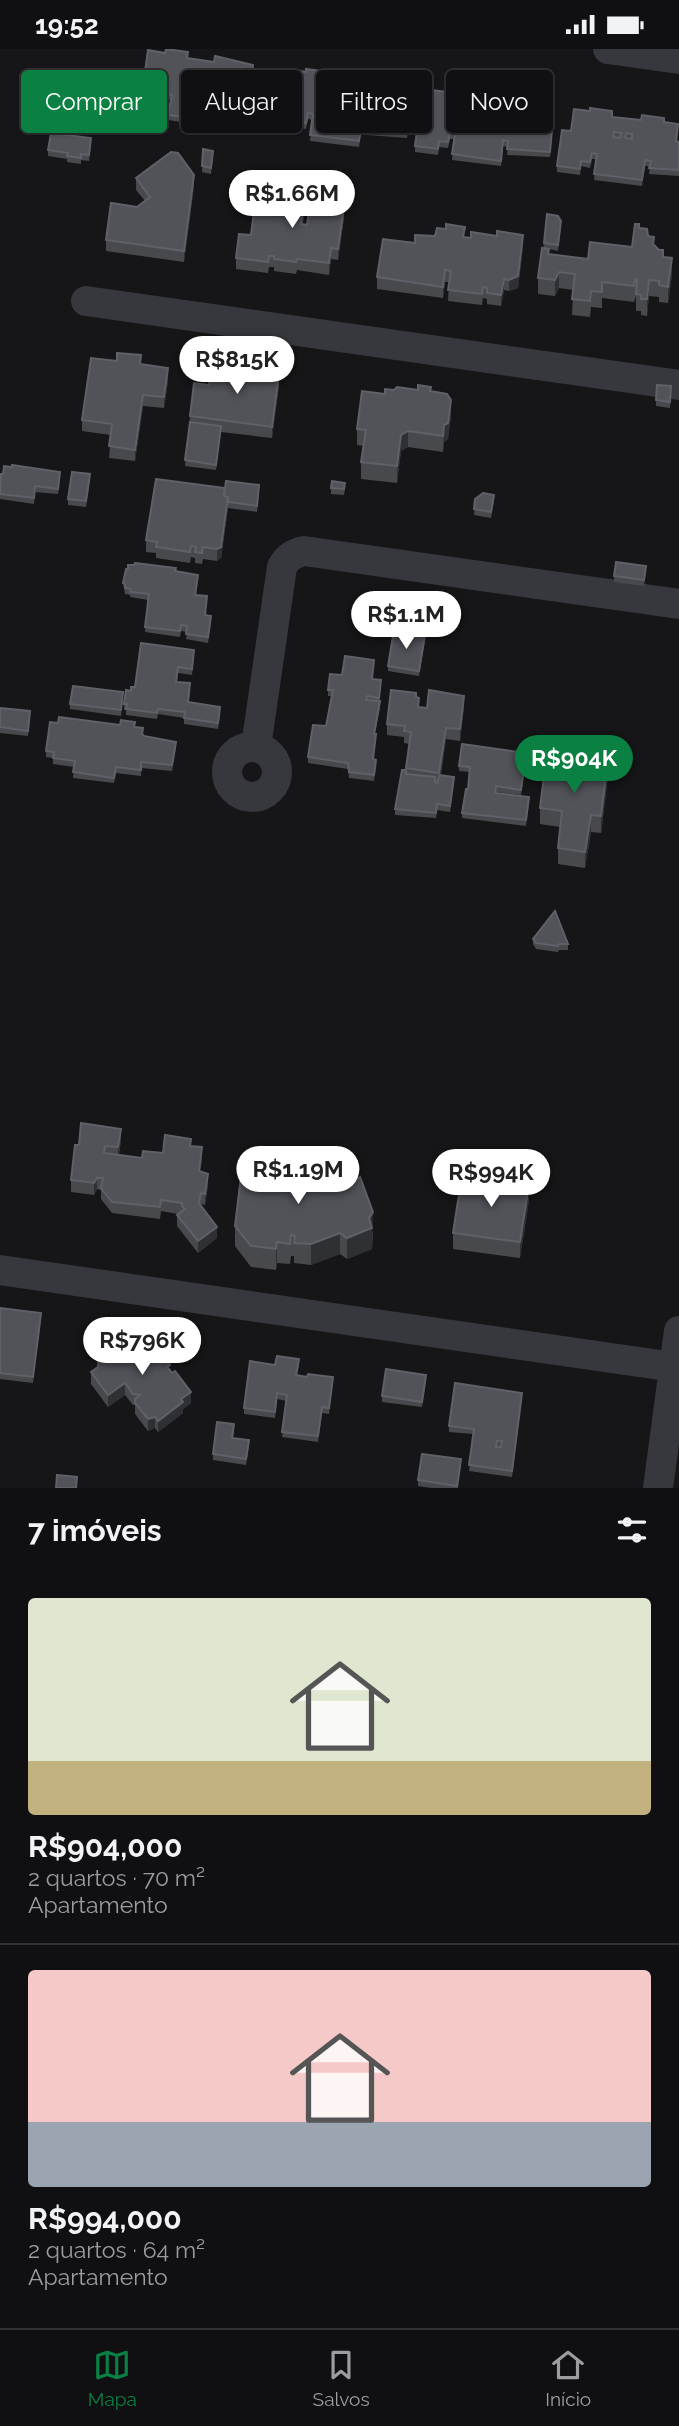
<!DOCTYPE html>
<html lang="pt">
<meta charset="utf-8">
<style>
:root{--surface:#101012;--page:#19191b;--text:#f1f3f6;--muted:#9c9d9f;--line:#303032;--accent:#0b8043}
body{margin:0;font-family:Raleway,sans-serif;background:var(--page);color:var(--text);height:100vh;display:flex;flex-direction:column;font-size:26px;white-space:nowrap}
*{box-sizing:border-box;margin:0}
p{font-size:23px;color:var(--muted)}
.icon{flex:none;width:38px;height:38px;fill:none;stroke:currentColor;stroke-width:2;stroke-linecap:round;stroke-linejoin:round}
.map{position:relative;height:1439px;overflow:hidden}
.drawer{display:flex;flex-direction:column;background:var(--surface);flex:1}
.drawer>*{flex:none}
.banner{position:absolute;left:21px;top:21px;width:637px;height:63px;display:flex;gap:14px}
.price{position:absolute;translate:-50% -60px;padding:0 16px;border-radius:24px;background:#fff;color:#222;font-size:23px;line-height:46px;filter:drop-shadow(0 2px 4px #0008)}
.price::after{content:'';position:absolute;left:50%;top:42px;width:21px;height:16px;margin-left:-10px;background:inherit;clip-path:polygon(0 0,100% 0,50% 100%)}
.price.active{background:var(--accent);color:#fff}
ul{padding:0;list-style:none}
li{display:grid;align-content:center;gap:14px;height:371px;padding:0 28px}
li+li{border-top:2px solid var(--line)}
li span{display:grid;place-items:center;height:217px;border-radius:7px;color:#555}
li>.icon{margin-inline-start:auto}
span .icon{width:126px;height:126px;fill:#fffc;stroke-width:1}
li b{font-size:30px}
h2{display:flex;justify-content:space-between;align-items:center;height:84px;padding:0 28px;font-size:30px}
.pill{padding:0 24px;border-radius:7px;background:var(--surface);box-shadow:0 2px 5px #0004,0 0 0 2px var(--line);font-size:24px;line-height:63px}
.pill.active{background:var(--accent);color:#fff}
.status{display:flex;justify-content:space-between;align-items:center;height:49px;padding:0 35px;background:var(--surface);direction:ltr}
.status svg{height:19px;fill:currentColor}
.tabs{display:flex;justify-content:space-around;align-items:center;height:98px;border-top:2px solid var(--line);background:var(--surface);font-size:19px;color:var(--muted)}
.tabs a{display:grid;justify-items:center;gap:4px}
.tabs .active{color:var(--accent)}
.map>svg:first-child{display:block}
</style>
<div class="status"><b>19:52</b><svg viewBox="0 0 49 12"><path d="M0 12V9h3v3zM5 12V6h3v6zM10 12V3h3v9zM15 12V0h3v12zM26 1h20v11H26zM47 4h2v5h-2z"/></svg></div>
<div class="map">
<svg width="679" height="1439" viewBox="0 0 679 1439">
<rect width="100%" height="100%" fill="#161618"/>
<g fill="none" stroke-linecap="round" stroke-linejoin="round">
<g stroke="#37383d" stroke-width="30">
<polyline points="608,0 679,10"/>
<polyline points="86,252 679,336"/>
<path d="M256 698 282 518C287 508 293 505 304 502L679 555"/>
<circle cx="252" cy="723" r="25"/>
<polyline points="0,1221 674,1318"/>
<polyline points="658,1439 679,1282"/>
</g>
</g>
<g fill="#47494d">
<polygon points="188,9 253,22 252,34 268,47 265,69 224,66 224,59 220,58 217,79 168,71 171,51 166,50 164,60 155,58 154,67 131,63 131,58 145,23"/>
<polygon points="329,28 381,34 394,42 393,53 410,67 407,89 366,86 366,79 362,78 359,98 310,92 312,71 308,70 306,80 297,78 296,86 273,83 273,78 287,42"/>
<polygon points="471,48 523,53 537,61 535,73 552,87 550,108 507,106 508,98 503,97 501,117 452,111 454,90 450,90 448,99 439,98 438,106 415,103 415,97 429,63"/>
<polygon points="612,68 641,71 664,73 678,81 677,93 679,93 679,127 649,125 650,117 645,117 642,137 594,131 596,110 592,110 590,119 581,117 580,126 557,123 557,117 571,82"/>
<polygon points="91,95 89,112 81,111 81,115 67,113 67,110 48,107 48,101"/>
<polygon points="203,100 213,107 211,125 202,123"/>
<polygon points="136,129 194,137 184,213 106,202 106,191 137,158 145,152 136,141"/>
<polygon points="306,148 303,175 307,176 344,169 338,211 331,210 329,226 297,221 296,225 274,222 274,218 269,218 268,224 236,220 236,209 251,186 280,159"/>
<polygon points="561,177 558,202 549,200 549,205 588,210 632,198 639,179 648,187 663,208 672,225 668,254 659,253 659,248 649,247 647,267 641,266 641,262 636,262 636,247 634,253 602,249 602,259 591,258 590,268 572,266 573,241 559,239 555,247 538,245 538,229 544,194"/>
<polygon points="465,188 523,198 518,239 509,242 504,241 501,257 487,255 487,250 483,249 482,256 448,252 449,233 445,233 443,249 377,240 377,228 415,194"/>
<polygon points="141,316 168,331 164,359 143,357 135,412 109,409 111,386 82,382 82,371"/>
<polygon points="245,325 279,336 272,389 221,383 216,421 185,417 190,367 209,336"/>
<polygon points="431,343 451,367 448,390 444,393 443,403 408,398 401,402 397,434 361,430 361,413 364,397 357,396 357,380 385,345"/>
<polygon points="671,343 670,359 656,357 656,351"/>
<polygon points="60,429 58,445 35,443 34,455 0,450 0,439"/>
<polygon points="90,430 86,458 68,456 68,450"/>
<polygon points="225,439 259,442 257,463 228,459 221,509 217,512 203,510 202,515 195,514 195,509 191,508 190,514 156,509 156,504 146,503 146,491"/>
<polygon points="331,439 345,440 344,446 331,445"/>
<polygon points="475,450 494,452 491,469 474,466"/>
<polygon points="176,522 198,531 196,546 206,566 211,573 208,594 186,590 187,583 181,582 180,588 145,583 148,551 130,548 130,546 125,545 123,534"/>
<polygon points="646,523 644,537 614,533 614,527"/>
<polygon points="425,591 419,627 388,622 388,617"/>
<polygon points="194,606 192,626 178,624 177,633 190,640 188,653 220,664 218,680 184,675 184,669 158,665 157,670 126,666 126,661 124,661 124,655 131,642 135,638"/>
<polygon points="374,617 372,630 381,637 379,652 380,658 375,685 376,691 373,710 376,717 374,732 349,729 348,720 308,714 308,708 326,677 332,647 328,647 328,641 342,626"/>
<polygon points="416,648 419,658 427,659 464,658 460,692 446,690 441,726 454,734 450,763 437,761 436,769 395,766 395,760 406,721 409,695 404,694 404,688 387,686 387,675"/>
<polygon points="123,649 121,667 70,660 70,655"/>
<polygon points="0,659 30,668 28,687 0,684"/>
<polygon points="135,678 144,687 176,699 172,722 141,719 141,727 116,724 114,734 73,729 74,718 53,715 53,709 46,708 46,702"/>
<polygon points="526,710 521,746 496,743 529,754 526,777 462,769 462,764 468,740 470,723 459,722 459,717"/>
<polygon points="608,727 601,784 591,783 585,819 558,815 558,799 560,778 540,775 540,759"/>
<polygon points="533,890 568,895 568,901 559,901 558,903 536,900 533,895"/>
<polygon points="121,1091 119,1106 142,1109 191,1097 202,1110 200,1123 208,1137 205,1156 201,1155 201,1156 217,1189 198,1204 177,1177 177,1166 178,1165 161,1162 160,1170 112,1164 101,1150 101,1141 97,1140 94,1146 71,1143 71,1131 79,1096"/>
<polygon points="270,1121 332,1132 373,1184 372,1200 347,1210 340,1205 311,1216 294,1214 294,1207 291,1207 290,1215 277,1214 276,1221 251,1218 235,1197 235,1177 245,1127"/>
<polygon points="529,1151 520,1209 453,1200 453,1184"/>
<polygon points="0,1259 41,1270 33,1334 0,1330"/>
<polygon points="159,1304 191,1354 183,1360 183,1364 158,1383 155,1379 148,1382 135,1365 135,1356 133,1356 125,1346 108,1358 91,1335 91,1323 119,1306"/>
<polygon points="275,1316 299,1316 297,1326 333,1334 329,1365 322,1364 318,1393 282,1388 287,1352 277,1350 275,1369 244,1365 244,1359"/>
<polygon points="426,1331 422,1358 382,1353 382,1347"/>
<polygon points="522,1349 512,1428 469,1422 473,1385 449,1383 449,1377"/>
<polygon points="234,1381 233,1389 249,1397 246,1416 213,1411 213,1405"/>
<polygon points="461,1416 458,1439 432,1439 418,1437 418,1431"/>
</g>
<g fill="#2f3033">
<polygon points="194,126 194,137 184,213 184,202"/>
<polygon points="306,137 306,148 301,186 301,175"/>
<polygon points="344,158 344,169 338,211 338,200"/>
<polygon points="523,186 523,198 518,239 509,242 509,231"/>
<polygon points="331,199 331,210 329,226 329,214"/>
<polygon points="672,209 672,225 668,254 668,238"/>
<polygon points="445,221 445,233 443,249 443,238"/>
<polygon points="559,223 559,239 555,247 555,231"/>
<polygon points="504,230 504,241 501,257 501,246"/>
<polygon points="649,231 649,247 647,267 647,250"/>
<polygon points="168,319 168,331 164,359 164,348"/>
<polygon points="279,325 279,336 272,389 272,378"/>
<polygon points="143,346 143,357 135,412 135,401"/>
<polygon points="451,351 451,367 448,390 444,393 443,403 444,376"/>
<polygon points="408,382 408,398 401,402 397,434 397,417 401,386"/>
<polygon points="228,448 228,459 221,509 217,512 217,500"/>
<polygon points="464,647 464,658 460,692 460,680"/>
<polygon points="446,679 446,690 439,735 439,724"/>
<polygon points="608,711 608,727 601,784 601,767"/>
<polygon points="591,766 591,783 585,819 585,803"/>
<polygon points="121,1080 121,1091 118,1110 118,1098"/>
<polygon points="208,1125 208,1137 205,1156 205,1145"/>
<polygon points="97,1129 97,1140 94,1146 94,1134"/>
<polygon points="529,1135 529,1151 520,1209 520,1193"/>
<polygon points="373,1163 372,1200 347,1210 347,1189 369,1169"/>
<polygon points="217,1178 217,1189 198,1204 198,1192"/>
<polygon points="340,1184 340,1205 311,1216 311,1195"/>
<polygon points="277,1193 277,1214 276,1221 276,1200"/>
<polygon points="125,1334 125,1346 108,1358 108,1346"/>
<polygon points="191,1343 191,1354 183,1360 183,1364 158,1383 158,1372 181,1350"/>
<polygon points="522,1344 522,1349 512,1428 512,1422"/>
<polygon points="155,1368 155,1379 148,1382 148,1370"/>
</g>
<g fill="#525359" stroke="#5f6168" stroke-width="2" fill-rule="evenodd">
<path d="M166 0 188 3 187 9 214 13 215 7 253 16 251 34 260 35 259 40 268 42 265 63 224 61 225 53 220 52 217 73 168 66 172 46 166 45 164 54 155 53 154 61 131 58 136 22 145 23 148 1 165 4ZM188 24 195 25 194 30 187 29ZM200 26 207 27 206 32 199 31Z"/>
<path d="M290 20 306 23V20L329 23 328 28 357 32 358 27 381 30 380 34 394 36 392 52 402 54 401 60 410 61 407 83 366 80V73L362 72 359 92 310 86 313 65 308 64 306 74 297 72 296 81 273 78 278 41 287 42ZM330 43 337 44 336 49 329 48ZM342 45 349 46 348 50H342Z"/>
<path d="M449 40 471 42 470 48 499 52 500 47 523 50 522 53 537 55 534 73 544 74 543 80 552 81 550 103 507 100 508 92 503 91 501 112 452 105 455 85 450 84 448 93 439 92 438 100 415 97 420 61 429 63 432 41 448 43ZM473 64H480L479 69 472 68ZM484 65 491 66 490 70H483Z"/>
<path d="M590 59 612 62V68L641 71 642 66 664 69V73L678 75 676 92 679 93V121L649 119 651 112 645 111 642 131 594 125 597 105 592 104 590 113 581 112 580 120 557 117 562 81 571 82 574 60 590 62ZM614 83 621 84 620 89 613 88ZM626 84 632 85V90L625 89Z"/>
<polygon points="51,84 91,89 89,106 81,105 81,109 67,107 68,104 48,101"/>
<polygon points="203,100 213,102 211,119 202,117"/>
<polygon points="171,103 178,104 194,126 184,202 106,191 111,154 137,158 150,148 136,129"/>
<polygon points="283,134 306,137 301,175 307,176 310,156 344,158 338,200 331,199 329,214 297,210 296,213 274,210 274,207 269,207 268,213 236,209 239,185 251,186 255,155 280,159"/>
<polygon points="547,165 558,167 561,172 558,196 544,194"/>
<polygon points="446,175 465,178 463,188 471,189 471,183 497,187 497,182 523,186 518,227 509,231 504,230 501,246 487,244 487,239 483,238 482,245 448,241 451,222 445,221 443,238 377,228 383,190 415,194 415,186 435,187 437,179 446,180"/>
<polygon points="635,175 639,175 639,179 647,180 648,187 654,188 653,195 659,201 663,201 663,208 672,209 668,238 659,236 659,232 649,231 647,250 641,250 641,246 636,245 637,231 635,230 634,237 602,233 602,243 591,242 590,252 572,250 575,225 559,223 555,231 538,229 542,199 549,200 548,205 588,210 590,193 632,198"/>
<polygon points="117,304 141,306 140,315 168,319 164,348 143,346 135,401 109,397 112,375 82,371 91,309 117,312"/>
<polygon points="211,315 245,320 245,325 254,326 255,321 279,325 272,378 190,367 194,334 209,336"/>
<polygon points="418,336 431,338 430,342 447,345 451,351 448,374 444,376 443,387 408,382 401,386 397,417 361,413 366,381 357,380 362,342 385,345 385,340 394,341 397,338 418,341"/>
<polygon points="657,336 671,337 670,353 656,351"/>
<polygon points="190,373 221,377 216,416 185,411"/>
<polygon points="12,416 60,423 58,440 35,437 34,449 0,445 1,425 3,425 4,417 12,418"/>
<polygon points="72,423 90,425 86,452 68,450"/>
<polygon points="156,430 225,439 224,447 228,448 221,498 217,500 203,498 202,504 195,503 196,498 191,497 190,503 156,498 157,493 146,491"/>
<polygon points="226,432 259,436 257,457 228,453 228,448 224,447"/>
<polygon points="332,432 345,434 344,440 331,439"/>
<polygon points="483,444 494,446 491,463 474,460 475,450"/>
<polygon points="616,513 646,517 644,531 614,527"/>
<polygon points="135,514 176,519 175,522 198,526 195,546 207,547 205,566 211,567 208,588 186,585 187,577 181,576 180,582 145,578 149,545 130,543 131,540 125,539 125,535 123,534 126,520 128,520 128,516 134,516"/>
<polygon points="394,581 425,586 419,622 388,617"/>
<polygon points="141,594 194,601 192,620 178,618 176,633 190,634 188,653 220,658 218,674 184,669 185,663 158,660 157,664 126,660 127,655 124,655 126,641 131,642 131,638 135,638"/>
<polygon points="345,607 374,611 372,630 381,631 379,649 367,647 366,651 380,652 374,685 376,685 373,710 376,711 374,726 349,723 348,714 308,708 313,676 326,677 333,641 328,641 330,625 342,626"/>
<polygon points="73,637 123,643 121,661 70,655"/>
<polygon points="391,641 416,644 416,648 419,649 418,658 427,659 429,641 464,647 460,680 446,679 439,724 406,719 411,683 404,682 405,677 387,675"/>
<polygon points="0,659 30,662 28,682 0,678"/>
<polygon points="59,668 120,676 121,671 135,673 134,678 143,679 142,685 144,687 176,693 172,716 141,713 141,721 116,718 114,729 73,723 75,712 53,709 54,703 46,702 50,673 58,674"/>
<polygon points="462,695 526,704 521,741 496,737 495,744 529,748 526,771 462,764 466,740 468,740 470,718 459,717"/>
<polygon points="547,703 608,711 601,767 591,766 585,803 558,799 562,762 540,759"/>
<polygon points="402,721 406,721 406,725 435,728 435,733 437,734 440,726 454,728 450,757 437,755 436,764 395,760"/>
<polygon points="555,862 568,895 559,895 558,897 536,894 533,890"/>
<polygon points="81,1074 121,1080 118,1098 105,1097 104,1104 142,1109 143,1102 163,1104 165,1086 191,1090 190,1097 202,1098 199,1122 208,1125 205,1145 201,1144 199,1154 217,1178 198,1192 177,1166 185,1160 182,1157 182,1154 161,1151 160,1158 112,1153 101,1139 103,1129 97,1129 94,1134 71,1131 75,1096 79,1096"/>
<polygon points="262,1098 270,1106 268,1121 328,1129 332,1129 331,1132 351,1124 355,1132 360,1128 373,1163 369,1169 372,1179 347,1189 340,1184 311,1195 294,1194 295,1187 291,1186 290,1195 277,1193 276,1200 251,1197 235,1177 241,1127 245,1127 248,1105 260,1107"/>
<polygon points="462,1126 529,1135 520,1193 453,1184"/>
<polygon points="0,1259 41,1264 33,1328 0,1324"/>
<polygon points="122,1288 146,1292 147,1288 160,1290 158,1305 161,1303 170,1316 167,1318 172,1324 175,1322 191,1343 181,1350 183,1353 158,1372 155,1368 148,1370 135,1354 135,1350 140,1346 133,1345 125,1334 108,1346 91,1323 98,1318 99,1303 119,1306"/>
<polygon points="277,1307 299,1310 296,1326 307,1328 308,1325 333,1328 329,1359 322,1358 318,1387 282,1383 287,1346 277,1344 275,1363 244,1359 250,1312 275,1316"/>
<polygon points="386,1320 426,1326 422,1353 382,1347"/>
<path d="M455 1334 522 1344 512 1422 469 1416 474 1380 449 1377ZM497 1392H502L501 1398H496Z"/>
<polygon points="217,1373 234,1375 232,1389 249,1391 246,1410 213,1405"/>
<polygon points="422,1405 461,1410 457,1437 418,1431"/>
<polygon points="57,1426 77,1428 76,1439 56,1439"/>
</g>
</svg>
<b class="price" style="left:292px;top:181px">R$1.66M</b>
<b class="price" style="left:237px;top:347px">R$815K</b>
<b class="price" style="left:406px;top:602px">R$1.1M</b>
<b class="price active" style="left:574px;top:746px">R$904K</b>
<b class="price" style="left:298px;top:1157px">R$1.19M</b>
<b class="price" style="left:491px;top:1160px">R$994K</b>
<b class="price" style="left:142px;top:1328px">R$796K</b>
<div class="banner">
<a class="pill active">Comprar</a>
<a class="pill">Alugar</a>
<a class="pill">Filtros</a>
<a class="pill">Novo</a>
</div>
</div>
<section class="drawer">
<h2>7 imóveis<svg class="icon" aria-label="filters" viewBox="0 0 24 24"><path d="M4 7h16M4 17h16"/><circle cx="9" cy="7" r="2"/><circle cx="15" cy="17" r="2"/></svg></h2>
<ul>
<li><span style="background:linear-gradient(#dfe7d0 75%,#c2b280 0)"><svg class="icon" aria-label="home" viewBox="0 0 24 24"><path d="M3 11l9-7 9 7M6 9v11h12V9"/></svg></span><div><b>R$904,000</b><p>2 quartos · 70 m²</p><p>Apartamento</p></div></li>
<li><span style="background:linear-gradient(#f6c9c9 70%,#9aa5b1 0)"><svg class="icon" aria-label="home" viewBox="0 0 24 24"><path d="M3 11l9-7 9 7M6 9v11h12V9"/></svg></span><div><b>R$994,000</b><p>2 quartos · 64 m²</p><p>Apartamento</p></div></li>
</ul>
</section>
<nav class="tabs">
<a class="active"><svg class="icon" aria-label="map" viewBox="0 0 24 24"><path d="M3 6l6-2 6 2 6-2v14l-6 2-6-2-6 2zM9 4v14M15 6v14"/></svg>Mapa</a>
<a><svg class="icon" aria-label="saved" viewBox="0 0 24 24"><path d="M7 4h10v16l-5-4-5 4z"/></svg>Salvos</a>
<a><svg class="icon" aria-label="home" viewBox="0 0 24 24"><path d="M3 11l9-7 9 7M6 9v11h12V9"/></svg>Início</a>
</nav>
